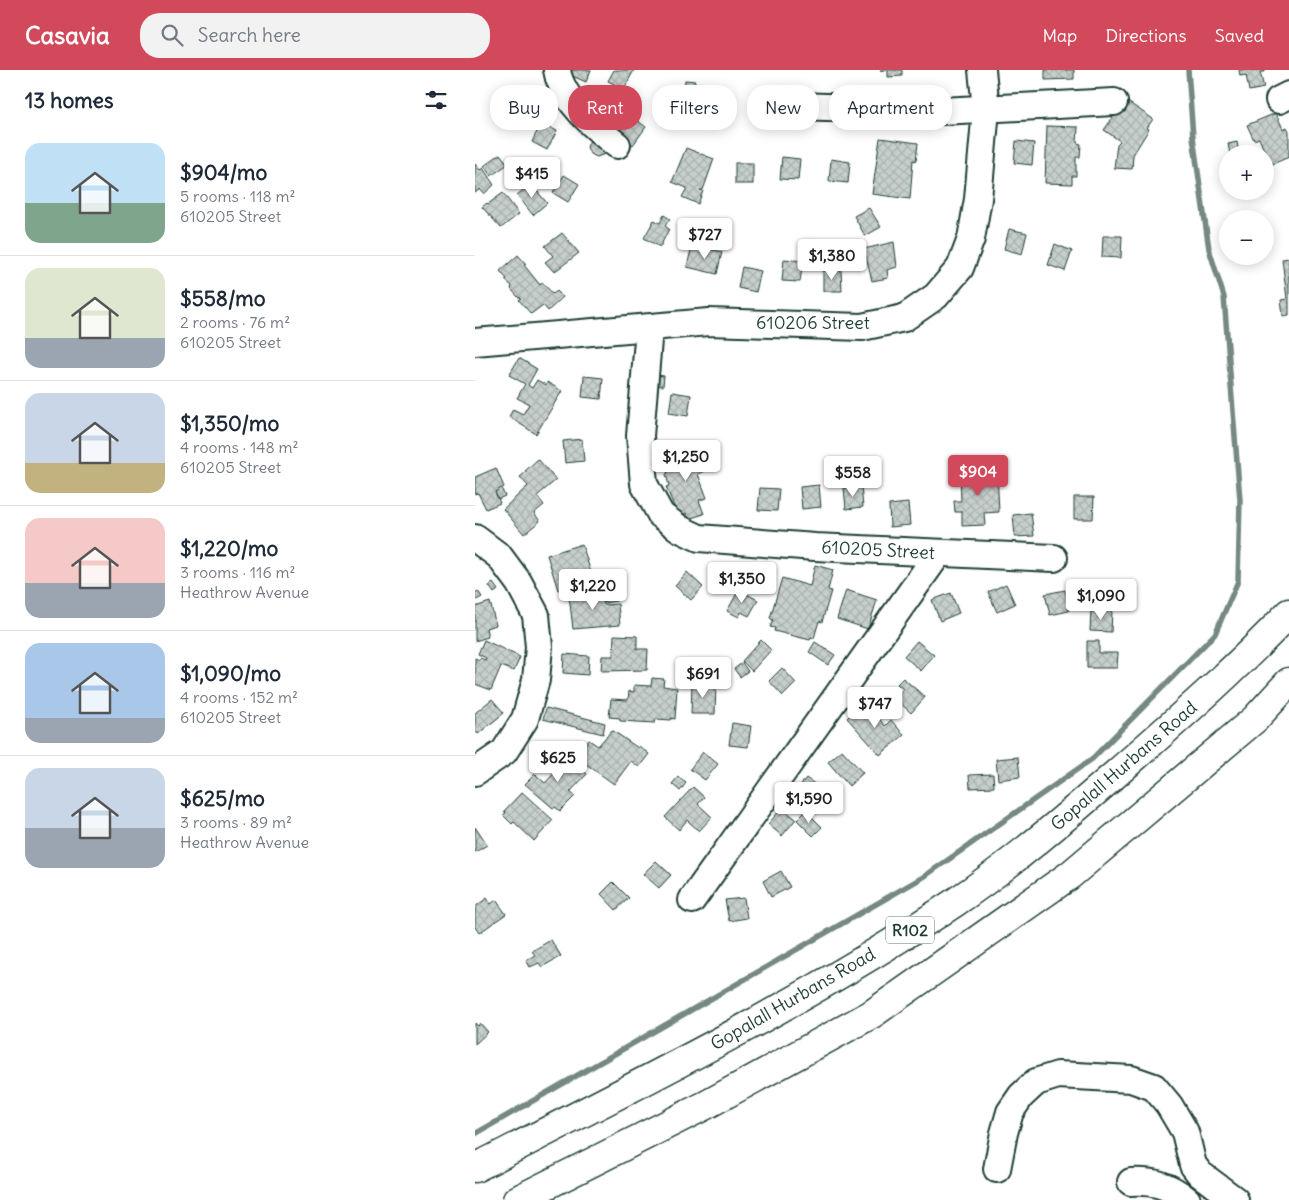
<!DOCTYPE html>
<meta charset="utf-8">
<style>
:root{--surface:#fff;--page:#f2f2f3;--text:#1f2937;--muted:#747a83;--line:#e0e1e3;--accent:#d1495b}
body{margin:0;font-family:Delius,sans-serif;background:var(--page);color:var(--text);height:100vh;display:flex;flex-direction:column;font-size:19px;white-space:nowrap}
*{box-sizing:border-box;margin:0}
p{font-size:16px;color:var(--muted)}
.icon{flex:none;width:28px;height:28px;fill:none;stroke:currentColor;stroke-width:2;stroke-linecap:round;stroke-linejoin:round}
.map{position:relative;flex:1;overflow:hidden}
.panel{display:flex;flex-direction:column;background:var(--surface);width:475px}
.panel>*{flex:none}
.hud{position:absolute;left:15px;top:15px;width:475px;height:45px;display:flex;gap:10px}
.fabs{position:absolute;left:744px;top:75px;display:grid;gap:10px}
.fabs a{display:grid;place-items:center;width:55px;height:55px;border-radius:50%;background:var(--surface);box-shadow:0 2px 12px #0003;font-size:25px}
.price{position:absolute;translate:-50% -42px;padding:0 11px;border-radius:5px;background:#fff;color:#222;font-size:16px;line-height:32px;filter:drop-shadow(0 1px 2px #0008)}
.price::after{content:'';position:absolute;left:50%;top:30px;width:15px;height:11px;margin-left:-8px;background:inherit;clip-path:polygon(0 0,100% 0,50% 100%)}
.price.on{background:var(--accent);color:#fff}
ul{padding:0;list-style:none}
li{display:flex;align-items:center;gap:15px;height:125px;padding:0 25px}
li+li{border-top:1px solid var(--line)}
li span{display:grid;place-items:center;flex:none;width:140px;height:100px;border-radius:15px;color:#555}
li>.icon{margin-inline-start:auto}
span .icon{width:60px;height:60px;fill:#fffc;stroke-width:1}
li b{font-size:21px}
h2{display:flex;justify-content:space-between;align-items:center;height:60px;padding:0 25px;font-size:21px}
.tag{padding:0 18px;border-radius:20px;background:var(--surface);box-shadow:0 2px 12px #0003;font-size:18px;line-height:45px}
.tag.on{background:var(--accent);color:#fff}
header{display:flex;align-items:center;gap:30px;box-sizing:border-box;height:70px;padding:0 25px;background:var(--accent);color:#fff}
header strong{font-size:24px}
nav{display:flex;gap:28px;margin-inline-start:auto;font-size:18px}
.search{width:350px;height:45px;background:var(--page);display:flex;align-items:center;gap:12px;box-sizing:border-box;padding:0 18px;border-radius:20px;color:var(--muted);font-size:19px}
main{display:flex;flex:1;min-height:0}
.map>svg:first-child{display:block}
</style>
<header>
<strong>Casavia</strong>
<div class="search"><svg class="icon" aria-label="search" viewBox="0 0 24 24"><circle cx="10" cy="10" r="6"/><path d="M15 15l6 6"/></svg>Search here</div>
<nav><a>Map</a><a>Directions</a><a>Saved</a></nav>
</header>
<main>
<section class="panel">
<h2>13 homes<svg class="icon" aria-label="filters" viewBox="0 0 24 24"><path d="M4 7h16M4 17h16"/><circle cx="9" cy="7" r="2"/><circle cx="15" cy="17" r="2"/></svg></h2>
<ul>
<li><span style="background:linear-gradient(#bfe0f5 60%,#7fa58c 0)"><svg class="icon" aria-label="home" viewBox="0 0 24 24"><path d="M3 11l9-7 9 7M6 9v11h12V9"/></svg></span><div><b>$904/mo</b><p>5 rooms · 118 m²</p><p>610205 Street</p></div></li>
<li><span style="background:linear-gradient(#dfe7d0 70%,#9aa5b1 0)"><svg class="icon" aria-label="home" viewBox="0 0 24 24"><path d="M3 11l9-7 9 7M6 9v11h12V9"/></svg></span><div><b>$558/mo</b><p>2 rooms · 76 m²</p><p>610205 Street</p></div></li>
<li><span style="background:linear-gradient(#c9d6e8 70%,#c2b280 0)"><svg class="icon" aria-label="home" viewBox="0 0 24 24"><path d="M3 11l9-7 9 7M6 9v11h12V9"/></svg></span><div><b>$1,350/mo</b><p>4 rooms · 148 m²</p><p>610205 Street</p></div></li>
<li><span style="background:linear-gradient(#f6c9c9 65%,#9aa5b1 0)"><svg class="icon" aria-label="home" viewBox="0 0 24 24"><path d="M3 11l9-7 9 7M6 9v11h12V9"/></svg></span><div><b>$1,220/mo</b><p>3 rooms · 116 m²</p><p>Heathrow Avenue</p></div></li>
<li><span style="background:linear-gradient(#a9c7e8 75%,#9aa5b1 0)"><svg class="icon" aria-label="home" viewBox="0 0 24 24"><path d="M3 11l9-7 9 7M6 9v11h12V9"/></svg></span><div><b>$1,090/mo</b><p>4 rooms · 152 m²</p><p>610205 Street</p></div></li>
<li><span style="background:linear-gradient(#c9d6e8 60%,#9aa5b1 0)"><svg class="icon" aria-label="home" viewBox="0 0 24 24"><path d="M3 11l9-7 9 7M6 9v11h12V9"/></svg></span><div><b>$625/mo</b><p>3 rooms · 89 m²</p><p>Heathrow Avenue</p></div></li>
</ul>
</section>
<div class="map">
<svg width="814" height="1130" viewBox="0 0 814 1130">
<defs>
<pattern id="building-cross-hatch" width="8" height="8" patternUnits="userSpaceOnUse" patternTransform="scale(1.25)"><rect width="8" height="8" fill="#c7cfcc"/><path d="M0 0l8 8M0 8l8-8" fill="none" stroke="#aab3b0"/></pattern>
</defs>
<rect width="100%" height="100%" fill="#fff"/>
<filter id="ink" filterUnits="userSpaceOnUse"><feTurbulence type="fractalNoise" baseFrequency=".02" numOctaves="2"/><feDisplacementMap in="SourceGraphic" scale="10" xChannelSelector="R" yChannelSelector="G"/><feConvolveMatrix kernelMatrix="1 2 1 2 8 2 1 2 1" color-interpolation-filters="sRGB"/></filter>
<g filter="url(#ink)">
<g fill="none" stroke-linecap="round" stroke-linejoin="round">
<polyline stroke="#758883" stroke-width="5.5" points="0,1064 450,806 617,689 740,564 763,511 765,430 749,227 734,179 718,67 713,0"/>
</g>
<g fill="url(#building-cross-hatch)" stroke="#1f3d34">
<polygon points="84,0 116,0 111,12"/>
<polygon points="139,0 159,0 149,19 133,11"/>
<polygon points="405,0 427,0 427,6 413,7 413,0"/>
<polygon points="570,0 599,0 599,9 570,10"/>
<polygon points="764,0 790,0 790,2 785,2 789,18 774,21 771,5 765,6"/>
<polygon points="210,10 220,11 220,19 209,18"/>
<polygon points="29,22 45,32 33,49 17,39"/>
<polygon points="650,30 678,49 672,58 674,59 658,85 657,99 639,98 642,74 645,71 629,60"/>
<polygon points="801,43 808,59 812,57 814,61 814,87 795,95 784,68 779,70 772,55"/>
<polygon points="156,46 171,57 158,75 143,64"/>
<polygon points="66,53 82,61 72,80 57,72"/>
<polygon points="572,56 603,57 602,73 606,74 605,87 601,87 601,106 597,106 597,114 570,113"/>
<polygon points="122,66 132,77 130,84 122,87 115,84 112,77 115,70"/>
<polygon points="405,68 443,73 441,91 438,90 435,129 397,124"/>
<polygon points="541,71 559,73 557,95 539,93"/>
<polygon points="762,72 764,84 755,84 753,74"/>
<polygon points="211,78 239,89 228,120 225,120 228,121 223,134 207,127 212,118 197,112"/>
<polygon points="25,84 33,94 16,106 9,96"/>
<polygon points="307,87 325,89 323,110 305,109"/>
<polygon points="356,89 375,92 373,113 354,111"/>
<rect x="260" y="93" width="18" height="21"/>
<polygon points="0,94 5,100 8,98 19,115 9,124 5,119 0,123"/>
<polygon points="89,105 104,114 93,132 78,123"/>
<polygon points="56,114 72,133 58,145 42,125"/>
<polygon points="28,123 44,144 26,158 7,137 12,133 13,134"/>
<polygon points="394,138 406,157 390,166 379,146"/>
<polygon points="189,145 195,149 190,156 194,159 185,177 169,168 179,150 185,153"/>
<polygon points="534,159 552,163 547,184 529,179"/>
<polygon points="87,163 104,183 79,202 70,192 78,186 70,176"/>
<polygon points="628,166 647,166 646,188 627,187"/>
<polygon points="336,170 345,172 343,181 333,179"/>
<polygon points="419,172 422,197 412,200 413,208 397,211 389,179"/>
<polygon points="580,174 597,181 590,201 573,195"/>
<polygon points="217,175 247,182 242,204 212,197"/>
<polygon points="43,185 51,194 49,195 65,215 67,212 78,224 82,221 88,227 73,241 68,235 56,244 44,230 46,228 43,227 36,219 37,216 30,210 32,209 25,201"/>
<polygon points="814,188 814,245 808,246 806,230 812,229 807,189"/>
<polygon points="309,189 328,191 325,212 307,211"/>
<polygon points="267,197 286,201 281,222 263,218"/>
<polygon points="348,200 366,200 367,221 348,221"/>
<polygon points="44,288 62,299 53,315 57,318 62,310 71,315 72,312 87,321 61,364 34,347 38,339 48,344 54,334 42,328 50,314 34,305"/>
<polygon points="182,305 189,306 188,316 180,315"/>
<polygon points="109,306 128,308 126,329 107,327"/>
<polygon points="197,322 216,325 213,346 194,343"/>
<polygon points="107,369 109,391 90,393 88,371"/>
<polygon points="221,374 230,401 223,404 232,428 224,430 229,444 213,449 211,443 203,446 196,429 191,417 194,416 191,404 193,403 189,390 199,387 198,382"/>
<polygon points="63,389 81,410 62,426 69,435 59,443 65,451 49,464 28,439 53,416 45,407 51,402 50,401"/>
<polygon points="21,398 29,417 20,422 25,433 11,439 3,423 0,424 0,407"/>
<polygon points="522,401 524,442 509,443 510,455 487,456 487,442 480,442 479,431 486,431 485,402"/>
<polygon points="344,415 346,437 327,439 325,417"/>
<polygon points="386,416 388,437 371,439 369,418"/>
<polygon points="26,418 30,426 23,429 20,422"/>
<polygon points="285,418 304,419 302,441 283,440"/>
<polygon points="599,427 619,427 618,449 599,449"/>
<polygon points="433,433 435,455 415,457 414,435"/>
<polygon points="556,443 559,466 540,467 538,445"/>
<polygon points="107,474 118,509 103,514 105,518 89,523 88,518 83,520 72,485"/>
<polygon points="340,495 358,500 353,520 356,521 347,552 344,551 339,568 336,567 335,570 299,561 300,558 295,557 298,550 295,548 307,508 335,516"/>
<polygon points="212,502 228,517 216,530 200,516"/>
<polygon points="18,513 23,520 19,523 14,516"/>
<polygon points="531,514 540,534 522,542 513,522"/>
<polygon points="140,518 141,531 130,533 128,519"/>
<polygon points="264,520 283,530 274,546 266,542 264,547 252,541"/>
<polygon points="371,520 402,530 393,559 362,549"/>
<polygon points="590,520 594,541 575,545 570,524"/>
<polygon points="3,521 7,527 0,531 0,523"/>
<polygon points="128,522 129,535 143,534 145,555 98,559 94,525"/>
<polygon points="476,523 484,543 465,551 457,530"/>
<polygon points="15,532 21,555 11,558 13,567 0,571 0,537"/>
<polygon points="616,540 637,541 636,562 615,561"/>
<polygon points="139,565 162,566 162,579 173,579 172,600 126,601 127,586 138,586"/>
<polygon points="9,570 45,587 39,601 26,596 16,620 0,614 0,588 4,590 5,588 10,590 11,588 3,584"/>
<polygon points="286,570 296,580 277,601 267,591"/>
<polygon points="442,571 459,585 446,601 429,586"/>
<polygon points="612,571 624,571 624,583 643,583 642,598 612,598"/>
<polygon points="340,572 360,585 353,595 334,582"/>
<polygon points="89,584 114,586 113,605 88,603"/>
<polygon points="267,593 273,601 265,607 259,599"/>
<polygon points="307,598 321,613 308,626 294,611"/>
<polygon points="177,608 189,609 188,616 202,618 200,649 196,648 196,650 181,649 180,653 145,651 145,648 134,647 136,629 153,630 154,621 159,622 159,615 176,616"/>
<polygon points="428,608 450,627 436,643 420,628 428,619 422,614"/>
<polygon points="217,613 241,614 240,644 216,644"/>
<polygon points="17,629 29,643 3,664 0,661 0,643"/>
<polygon points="390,632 410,656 416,650 429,665 405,685 372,648"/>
<polygon points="71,638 130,653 128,664 68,649"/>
<polygon points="257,653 276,656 273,677 254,675"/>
<polygon points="137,660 163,678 164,676 174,684 164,697 156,691 139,714 101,687 114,670 123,676"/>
<polygon points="367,680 388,703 374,716 353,692"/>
<polygon points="228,682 243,694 230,710 215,699"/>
<polygon points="85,683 97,693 99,692 112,704 95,722 100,726 85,741 80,737 78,738 50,714 60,704 70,713 84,698 77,691"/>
<polygon points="543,687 545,707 523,710 521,689"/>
<polygon points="518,704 519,717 495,718 494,705"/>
<polygon points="203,707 211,713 205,721 197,714"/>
<polygon points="331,708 345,718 332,736 318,725"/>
<polygon points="218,717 229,727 223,734 237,747 224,761 212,750 204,760 190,747"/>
<polygon points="47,722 78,750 59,771 39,752 37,754 28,745 31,743 29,741"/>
<polygon points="307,738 321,749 307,766 293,754"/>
<polygon points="331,741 347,757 338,766 322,750"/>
<polygon points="0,757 12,775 0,782"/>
<polygon points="181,791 196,805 184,818 168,804"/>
<polygon points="306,801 315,817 296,827 288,811"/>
<polygon points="138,812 154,828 141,840 126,824"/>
<polygon points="12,828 16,834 21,830 31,844 4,863 0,857 0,837"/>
<polygon points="269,828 272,848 254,851 250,830"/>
<polygon points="76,870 86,886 67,897 64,893 55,897 51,890 60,885 57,881"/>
<polygon points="0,953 3,956 5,953 13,962 0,974"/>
</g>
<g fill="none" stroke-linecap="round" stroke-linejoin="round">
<g stroke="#1f3d34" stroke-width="30">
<g id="minor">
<path d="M82 0C86 28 120 58 142 75"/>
<polyline points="804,30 814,25"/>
<polyline points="294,35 466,41 639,32"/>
<polyline points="174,258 165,366 169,414 186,445 205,459 224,468 340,477 579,488"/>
<polyline points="0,272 234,252 387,257 429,248 461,226 485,198 496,169 503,129 511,39 507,0"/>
<polyline points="0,468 24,486 44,513 61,545 64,577 61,610 50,649 29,682 0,702"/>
<polyline points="217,830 463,484"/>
<polyline points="522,1099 529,1063 535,1042 546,1026 561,1012 583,1005 656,1009 679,1017 694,1035 710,1062 718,1095 725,1104 760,1130"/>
<path d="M656 1112C679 1111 694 1115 712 1130"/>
</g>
</g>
<g stroke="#1f3d34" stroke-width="31">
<g id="major">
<path d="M0 1098C162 1015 327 934 479 833 537 794 590 748 643 702 701 651 760 600 814 543"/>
<polyline points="42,1130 231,1035 397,944 595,805 780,649 814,612"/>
</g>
</g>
<use href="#minor" stroke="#fff" stroke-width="26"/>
<use href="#major" stroke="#fff" stroke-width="28"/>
</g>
</g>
<g text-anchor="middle" stroke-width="4" stroke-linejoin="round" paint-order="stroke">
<rect fill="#fff" stroke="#627771" stroke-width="1" x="411" y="846.5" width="48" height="27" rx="4"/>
<g font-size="16" font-weight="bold" fill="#1f3d34">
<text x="435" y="866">R102</text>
</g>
<g font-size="18" fill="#1f3d34" stroke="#fff">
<text x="338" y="259">610206 Street</text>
<text transform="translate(403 480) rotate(3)" y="6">610205 Street</text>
<text transform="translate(649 696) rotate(-41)" y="6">Gopalall Hurbans Road</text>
<text transform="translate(318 929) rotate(-30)" y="6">Gopalall Hurbans Road</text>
</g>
</g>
</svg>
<div class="fabs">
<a>+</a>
<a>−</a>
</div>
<b class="price" style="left:57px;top:129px">$415</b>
<b class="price" style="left:230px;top:190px">$727</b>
<b class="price" style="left:357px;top:211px">$1,380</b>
<b class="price" style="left:211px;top:412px">$1,250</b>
<b class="price on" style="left:503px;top:427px">$904</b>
<b class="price" style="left:378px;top:428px">$558</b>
<b class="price" style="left:267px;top:534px">$1,350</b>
<b class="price" style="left:118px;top:541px">$1,220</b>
<b class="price" style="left:626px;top:551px">$1,090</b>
<b class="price" style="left:228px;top:629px">$691</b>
<b class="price" style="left:400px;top:659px">$747</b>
<b class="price" style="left:83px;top:713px">$625</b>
<b class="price" style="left:334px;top:754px">$1,590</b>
<div class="hud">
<a class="tag">Buy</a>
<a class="tag on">Rent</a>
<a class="tag">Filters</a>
<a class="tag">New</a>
<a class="tag">Apartment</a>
</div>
</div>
</main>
